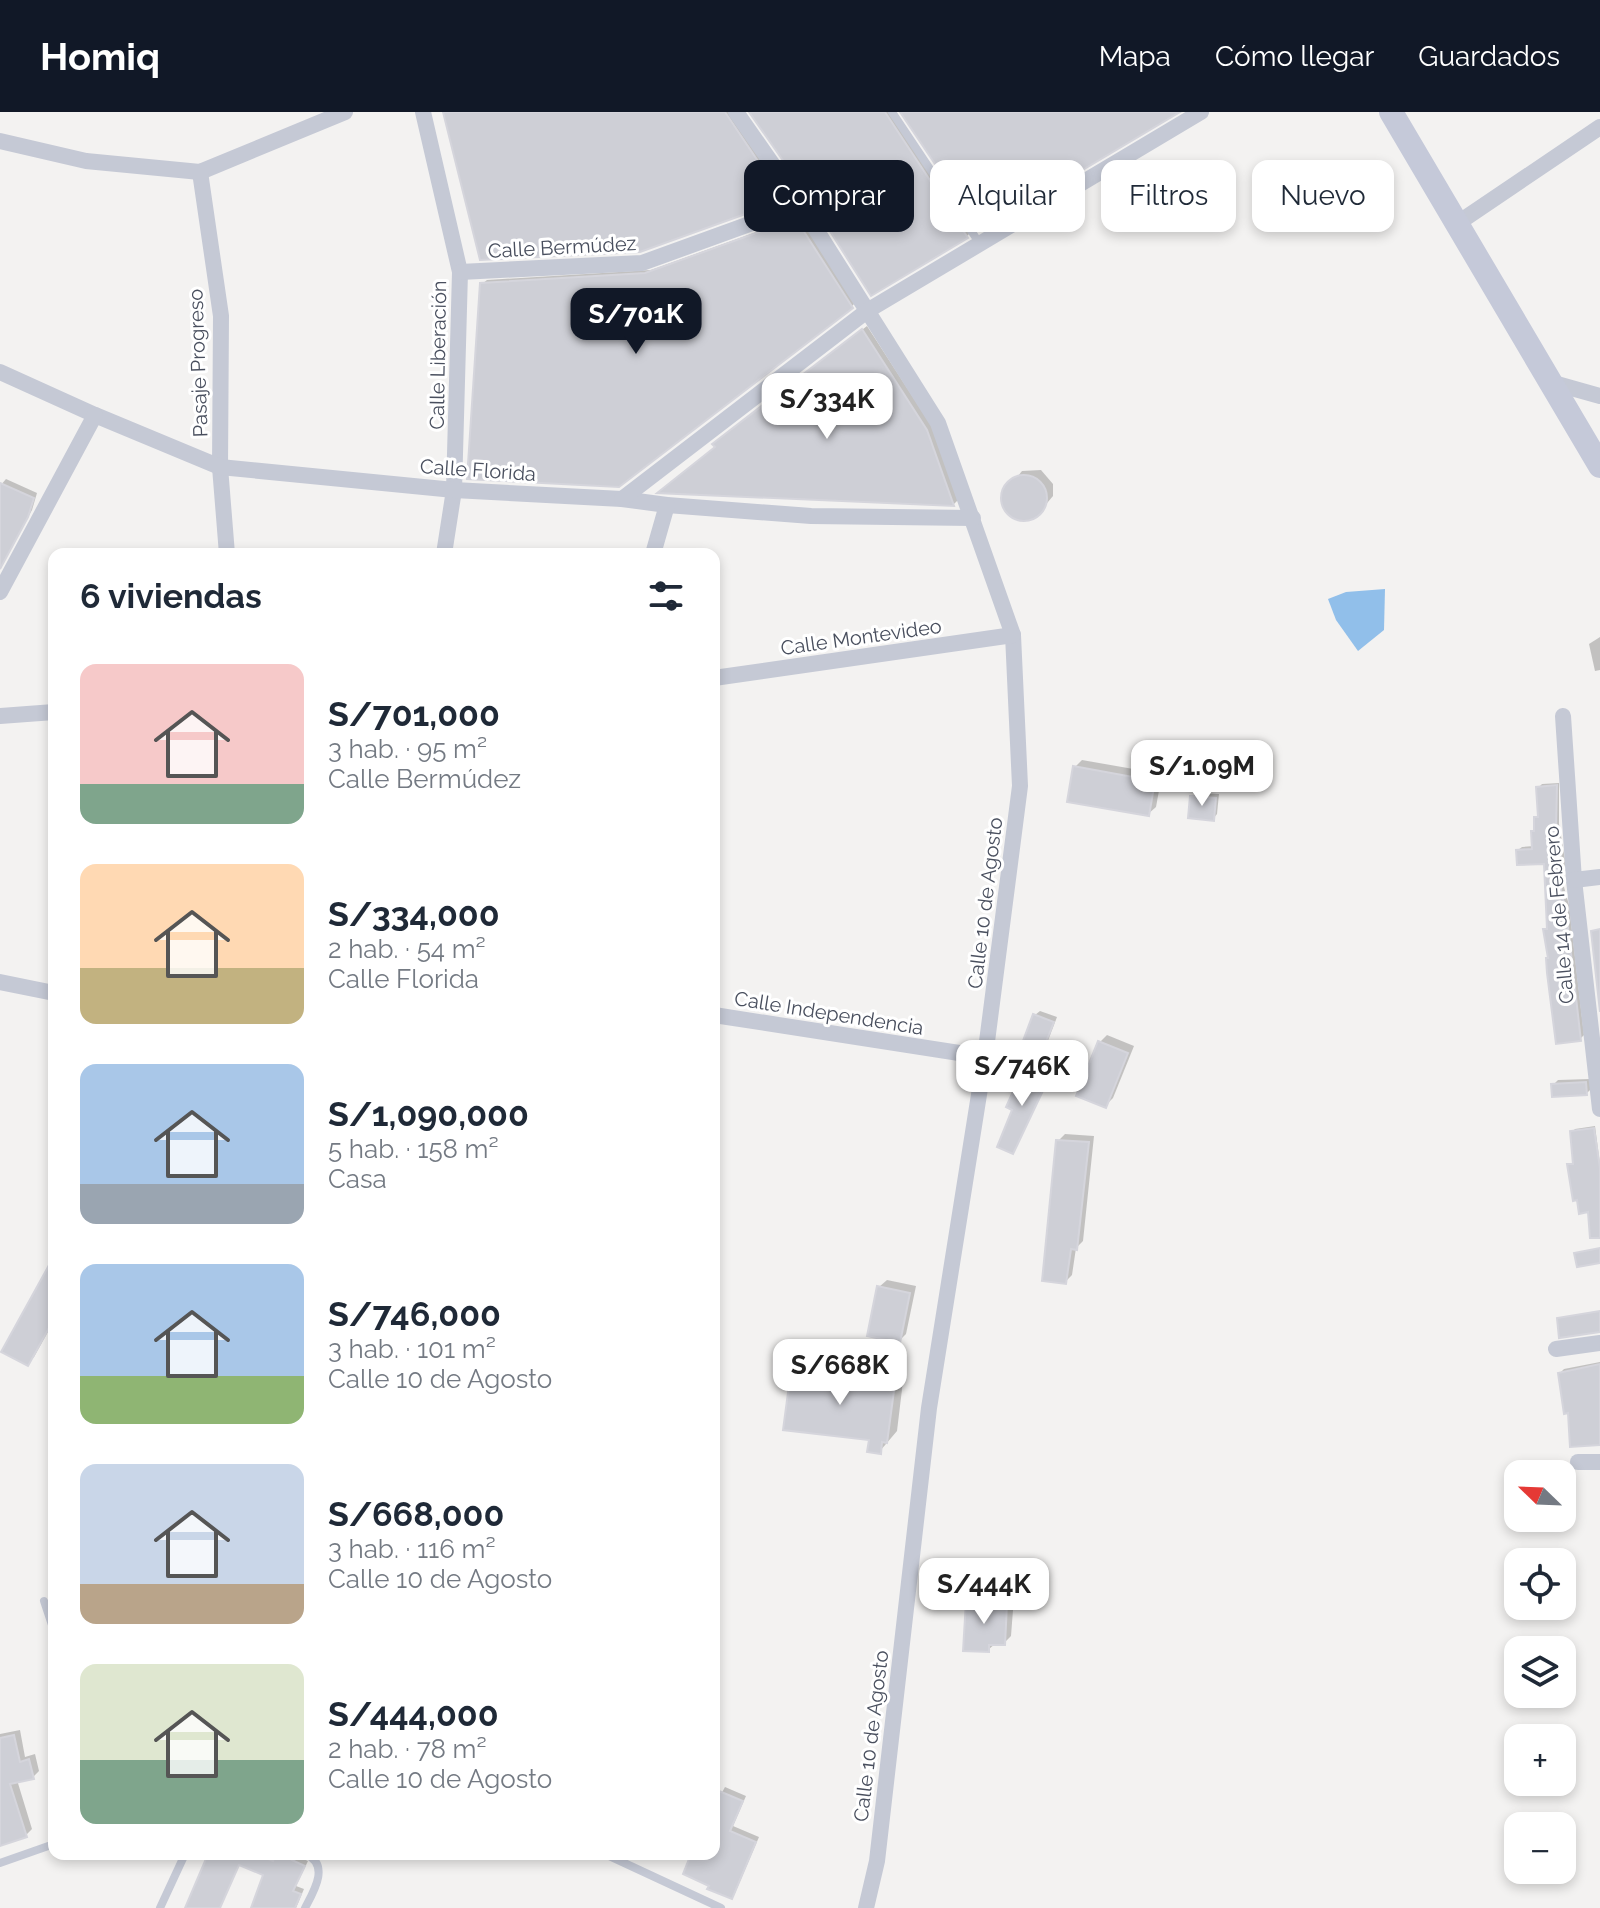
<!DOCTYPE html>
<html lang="es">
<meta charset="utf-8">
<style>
:root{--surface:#fff;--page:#f6f6f7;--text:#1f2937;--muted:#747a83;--accent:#111827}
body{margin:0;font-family:Raleway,sans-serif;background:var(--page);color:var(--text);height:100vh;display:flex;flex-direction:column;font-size:30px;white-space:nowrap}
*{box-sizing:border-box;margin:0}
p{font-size:26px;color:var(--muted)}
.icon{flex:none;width:44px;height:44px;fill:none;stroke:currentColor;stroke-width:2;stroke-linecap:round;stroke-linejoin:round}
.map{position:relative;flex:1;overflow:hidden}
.drawer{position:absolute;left:48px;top:436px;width:672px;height:1312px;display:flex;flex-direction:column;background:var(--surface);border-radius:16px;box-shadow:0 4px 12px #0003}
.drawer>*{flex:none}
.hud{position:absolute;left:744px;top:48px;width:736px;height:72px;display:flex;gap:16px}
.needle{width:52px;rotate:293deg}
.tools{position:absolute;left:1504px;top:1348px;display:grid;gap:16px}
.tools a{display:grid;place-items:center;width:72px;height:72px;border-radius:16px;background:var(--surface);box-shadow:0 4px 12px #0003;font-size:40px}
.price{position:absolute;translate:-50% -68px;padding:0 18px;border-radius:16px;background:#fff;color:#222;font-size:26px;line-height:52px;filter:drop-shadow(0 2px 4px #0008)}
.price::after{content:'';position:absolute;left:50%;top:48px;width:24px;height:18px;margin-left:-12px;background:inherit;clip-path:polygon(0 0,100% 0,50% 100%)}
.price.on{background:var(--accent);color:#fff}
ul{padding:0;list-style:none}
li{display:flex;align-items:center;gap:24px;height:200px;padding:0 32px}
li span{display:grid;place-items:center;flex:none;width:224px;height:160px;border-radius:16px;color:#555}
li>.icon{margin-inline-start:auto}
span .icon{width:96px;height:96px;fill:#fffc;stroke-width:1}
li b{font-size:34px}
h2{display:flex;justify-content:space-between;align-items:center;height:96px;padding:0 32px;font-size:34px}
.pill{padding:0 28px;border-radius:16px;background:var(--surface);box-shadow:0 4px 12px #0003;font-size:28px;line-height:72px}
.pill.on{background:var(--accent);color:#fff}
header{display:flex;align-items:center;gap:48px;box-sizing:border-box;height:112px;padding:0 40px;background:var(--accent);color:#fff}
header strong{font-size:38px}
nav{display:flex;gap:44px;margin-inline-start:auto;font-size:28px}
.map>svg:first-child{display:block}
</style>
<header>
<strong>Homiq</strong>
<nav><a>Mapa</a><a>Cómo llegar</a><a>Guardados</a></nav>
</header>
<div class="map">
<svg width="1600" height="1796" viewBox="0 0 1600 1796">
<rect width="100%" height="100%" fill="#f3f2f1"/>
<polygon fill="#91bfea" points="1385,477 1384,518 1358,539 1336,508 1328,487 1346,480"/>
<g fill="#0003">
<polygon points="445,0 730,0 785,79 781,83"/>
<polygon points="752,0 891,0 971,120 966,125 809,82"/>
<polygon points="799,100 856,190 851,195 482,172 487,168 651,158 776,113"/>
<polygon points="867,214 931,313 958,388 954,392 662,379 717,335 719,327"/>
<polygon points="1041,358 1053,372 1053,384 1037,403 1018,407 1013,405 1005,396 1003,383 1022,359"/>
<polygon points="6,367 37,381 32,398 0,457 0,374"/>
<polygon points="1600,525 1600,558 1595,559 1589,532"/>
<polygon points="1082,648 1162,662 1156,695 1148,702 1075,655"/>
<polygon points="1559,671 1559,712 1565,748 1564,775 1569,793 1584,923 1580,927 1550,845 1545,818 1548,815 1545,750 1518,738 1522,735 1534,734 1533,720 1536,717 1536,705 1540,702 1538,676 1542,672"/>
<polygon points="1197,681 1219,682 1217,702 1213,707 1192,685"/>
<polygon points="1040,899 1057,905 1044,939 1040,943 1035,903"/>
<polygon points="1107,923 1134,934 1113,986 1105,994 1100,930"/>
<polygon points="1030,952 1052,961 1013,1040 1015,997 1025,956"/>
<polygon points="1590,967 1591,977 1587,981 1553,973 1558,968"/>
<polygon points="1595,1014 1600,1052 1600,1107 1589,1098 1570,1053 1575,1050 1572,1020 1575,1017"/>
<polygon points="1065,1022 1094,1024 1083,1129 1076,1136 1072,1163 1065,1170 1058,1029"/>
<polygon points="54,1153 54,1209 34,1245 27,1252"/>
<polygon points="887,1168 916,1174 906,1222 899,1229 879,1175"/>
<polygon points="803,1249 904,1261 897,1319 880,1339 871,1326 793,1259"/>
<polygon points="1600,1250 1600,1283 1560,1261 1564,1257"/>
<polygon points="976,1483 1014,1485 1011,1524 1004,1531 996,1531 988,1538 968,1490"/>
<polygon points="20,1618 25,1645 35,1642 39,1659 33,1665 17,1668 32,1717 26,1723 0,1723 0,1622"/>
<polygon points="725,1675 746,1684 733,1714 759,1725 735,1781 731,1785 711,1773 693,1742 714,1742 714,1695"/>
<polygon points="278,1742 292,1742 308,1749 296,1774 304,1777 296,1796 253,1796 269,1748"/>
</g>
<g fill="#cecfd6" stroke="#d5d5dc" stroke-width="2">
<polygon points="443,0 725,0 782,85 762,96 640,140 480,148"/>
<polygon points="749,0 885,0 968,126 871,184 807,83"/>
<polygon points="900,0 1180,0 980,119"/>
<polygon points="794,104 853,196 619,375 467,367 480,171 645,161 770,116"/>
<polygon points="862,217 927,318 954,394 657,381 715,335 712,332"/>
<circle cx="1024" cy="386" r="23"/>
<polygon points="0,371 34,386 28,405 0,457"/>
<polygon points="1073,654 1155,669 1149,704 1067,690"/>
<polygon points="1557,673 1556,717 1562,753 1561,780 1566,798 1581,929 1556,932 1547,861 1546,846 1548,846 1543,817 1547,817 1544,752 1517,753 1516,738 1532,737 1531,719 1534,719 1534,705 1538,705 1536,675"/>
<polygon points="1190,684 1216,686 1214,709 1188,706"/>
<polygon points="1600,817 1600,900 1591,819"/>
<polygon points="1033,902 1054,910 1040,945 1020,937"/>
<polygon points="1098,929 1128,941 1106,996 1076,984"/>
<polygon points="1024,955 1049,966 1013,1042 997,1035 1012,998 1006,995"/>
<polygon points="1586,970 1587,983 1552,985 1551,972"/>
<polygon points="1594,1016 1600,1056 1600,1126 1590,1126 1588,1100 1579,1102 1577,1088 1573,1089 1567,1052 1573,1052 1570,1019"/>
<polygon points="1056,1028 1089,1030 1077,1138 1071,1137 1066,1172 1042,1169"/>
<polygon points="1600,1136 1600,1151 1577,1155 1574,1141"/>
<polygon points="54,1144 54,1207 28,1254 1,1240"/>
<polygon points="877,1174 910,1181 900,1231 867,1224"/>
<polygon points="1600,1199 1600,1220 1559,1226 1557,1206"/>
<polygon points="1600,1252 1600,1333 1570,1335 1568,1301 1564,1302 1558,1261"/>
<polygon points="791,1258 895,1271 887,1331 882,1330 881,1342 867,1340 869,1328 783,1318"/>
<polygon points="966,1489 1007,1492 1005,1533 989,1533 989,1540 963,1539"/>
<polygon points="14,1623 20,1650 29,1647 34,1667 10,1672 27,1725 0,1734 0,1626"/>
<polygon points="719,1679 743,1689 730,1719 756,1730 732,1787 707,1777 709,1774 683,1762 691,1742 714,1742 714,1690"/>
<polygon points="208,1742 255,1742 273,1749 276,1742 279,1742 305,1754 293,1779 301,1782 295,1796 251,1796 263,1763 239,1753 220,1796 185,1796"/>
</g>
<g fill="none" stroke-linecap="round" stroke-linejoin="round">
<g stroke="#c5c9d5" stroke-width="8">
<polyline points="892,0 980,132"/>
<polyline points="44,1489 54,1519"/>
<polyline points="605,1742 721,1796"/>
<polyline points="0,1751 54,1732"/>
<polyline points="160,1796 185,1742"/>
<path d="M305 1796C314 1779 330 1753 306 1742"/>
</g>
<g stroke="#c5c9d5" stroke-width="16">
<polyline points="423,0 460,160 454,378 444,442"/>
<polyline points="736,0 798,89 938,311 1013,523 1020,674 985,945 929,1296 877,1749 866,1796"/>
<polyline points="0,29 86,49 200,60 345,0"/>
<polyline points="200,60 221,204 220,355 227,442"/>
<polyline points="1458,111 1600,15"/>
<polyline points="460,160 642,151 766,106 798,89"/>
<polyline points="0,260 95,303 220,355 454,378 622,387 667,393 811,404 973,406"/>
<polyline points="1550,270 1600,284"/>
<polyline points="622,387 867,199 1201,0"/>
<polyline points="653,442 667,393"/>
<polyline points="0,480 95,303"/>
<polyline points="714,566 1013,523"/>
<polyline points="0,604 54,600"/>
<polyline points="1563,604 1574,768 1600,997"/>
<polyline points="1574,768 1600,765"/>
<polyline points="0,870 54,881"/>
<polyline points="714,903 985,945"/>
<polyline points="1556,1237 1600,1231"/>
<polyline points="1578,1350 1600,1350"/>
</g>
<polyline stroke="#c5c9d9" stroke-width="24" points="1391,0 1600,354"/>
</g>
<g text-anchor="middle" stroke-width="6" stroke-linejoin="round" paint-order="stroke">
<g font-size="20" fill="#494f5e" stroke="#fff">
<text transform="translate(562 135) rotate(-3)" y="7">Calle Bermúdez</text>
<text transform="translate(438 243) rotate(-89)" y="7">Calle Liberación</text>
<text transform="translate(198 251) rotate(-92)" y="7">Pasaje Progreso</text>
<text transform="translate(478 358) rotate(4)" y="7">Calle Florida</text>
<text transform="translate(861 525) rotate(-8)" y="7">Calle Montevideo</text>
<text transform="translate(985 791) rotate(-83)" y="7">Calle 10 de Agosto</text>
<text transform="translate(1559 803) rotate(-95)" y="7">Calle 14 de Febrero</text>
<text transform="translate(829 901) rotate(9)" y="7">Calle Independencia</text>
<text transform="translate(871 1624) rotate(-83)" y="7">Calle 10 de Agosto</text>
</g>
</g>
</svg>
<div class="tools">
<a><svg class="needle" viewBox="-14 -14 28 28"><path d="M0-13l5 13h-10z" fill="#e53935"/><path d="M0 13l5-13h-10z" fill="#747a83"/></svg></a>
<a><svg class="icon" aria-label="locate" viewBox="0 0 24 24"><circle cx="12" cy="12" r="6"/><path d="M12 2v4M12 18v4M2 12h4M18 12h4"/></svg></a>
<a><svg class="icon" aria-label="layers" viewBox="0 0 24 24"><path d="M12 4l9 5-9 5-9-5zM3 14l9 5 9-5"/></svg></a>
<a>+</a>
<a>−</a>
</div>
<b class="price on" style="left:636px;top:244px">S/701K</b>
<b class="price" style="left:827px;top:329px">S/334K</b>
<b class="price" style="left:1202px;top:696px">S/1.09M</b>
<b class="price" style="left:1022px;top:996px">S/746K</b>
<b class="price" style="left:840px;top:1295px">S/668K</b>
<b class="price" style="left:984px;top:1514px">S/444K</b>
<div class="hud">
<a class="pill on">Comprar</a>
<a class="pill">Alquilar</a>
<a class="pill">Filtros</a>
<a class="pill">Nuevo</a>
</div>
<section class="drawer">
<h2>6 viviendas<svg class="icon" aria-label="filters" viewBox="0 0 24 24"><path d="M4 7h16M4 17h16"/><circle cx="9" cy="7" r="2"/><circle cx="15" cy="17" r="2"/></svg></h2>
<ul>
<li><span style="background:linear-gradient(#f6c9c9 75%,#7fa58c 0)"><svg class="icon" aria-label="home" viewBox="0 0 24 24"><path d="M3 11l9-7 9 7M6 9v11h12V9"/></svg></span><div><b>S/701,000</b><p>3 hab. · 95 m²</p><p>Calle Bermúdez</p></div></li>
<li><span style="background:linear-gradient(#ffd9b3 65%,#c2b280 0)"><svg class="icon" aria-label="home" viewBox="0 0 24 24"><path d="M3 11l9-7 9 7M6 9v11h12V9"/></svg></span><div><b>S/334,000</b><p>2 hab. · 54 m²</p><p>Calle Florida</p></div></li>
<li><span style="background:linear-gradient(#a9c7e8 75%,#9aa5b1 0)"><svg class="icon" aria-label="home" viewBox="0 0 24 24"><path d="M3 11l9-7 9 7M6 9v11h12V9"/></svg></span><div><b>S/1,090,000</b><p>5 hab. · 158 m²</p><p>Casa</p></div></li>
<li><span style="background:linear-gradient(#a9c7e8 70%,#8fb573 0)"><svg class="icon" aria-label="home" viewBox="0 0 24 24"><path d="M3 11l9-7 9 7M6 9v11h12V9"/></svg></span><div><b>S/746,000</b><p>3 hab. · 101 m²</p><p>Calle 10 de Agosto</p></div></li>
<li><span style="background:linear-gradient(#c9d6e8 75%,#b9a48a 0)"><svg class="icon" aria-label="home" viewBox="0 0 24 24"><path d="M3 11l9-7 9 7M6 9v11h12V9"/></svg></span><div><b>S/668,000</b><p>3 hab. · 116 m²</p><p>Calle 10 de Agosto</p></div></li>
<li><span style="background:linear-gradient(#dfe7d0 60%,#7fa58c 0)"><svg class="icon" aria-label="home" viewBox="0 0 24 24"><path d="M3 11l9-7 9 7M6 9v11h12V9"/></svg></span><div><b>S/444,000</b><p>2 hab. · 78 m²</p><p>Calle 10 de Agosto</p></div></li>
</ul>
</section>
</div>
